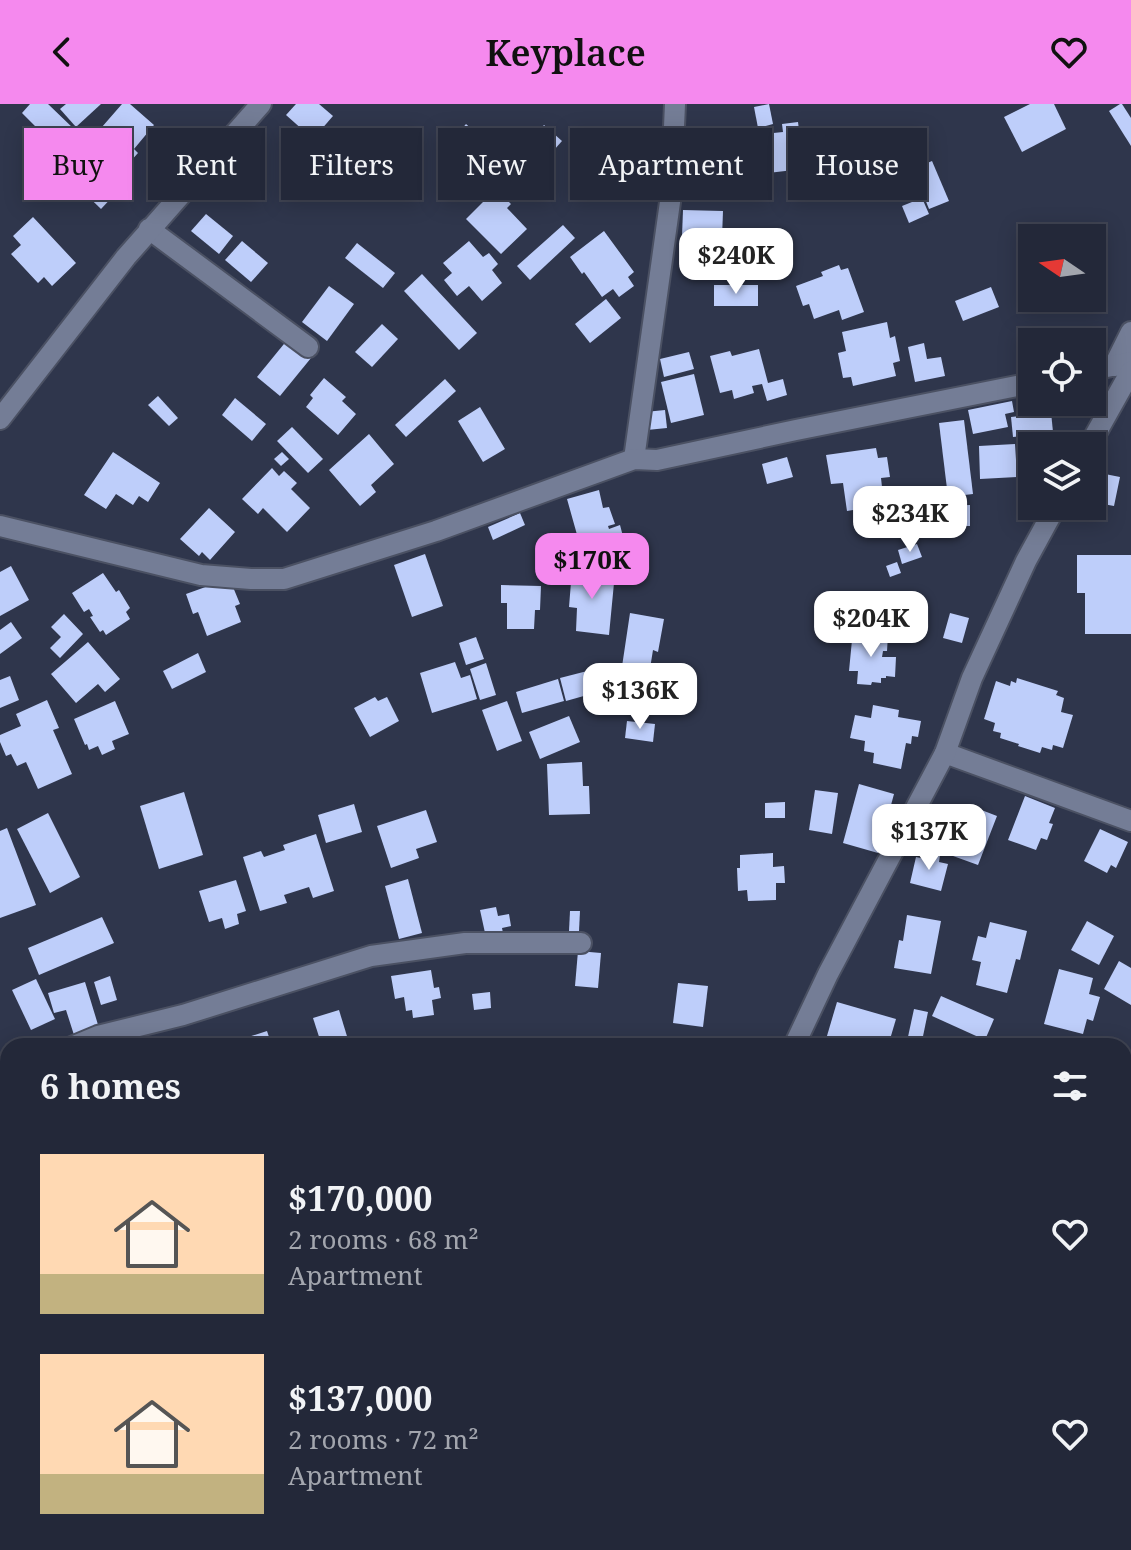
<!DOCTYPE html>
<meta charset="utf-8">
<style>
:root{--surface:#232839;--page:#2f3444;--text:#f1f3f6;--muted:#a3a6ae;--line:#404453;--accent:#f589ee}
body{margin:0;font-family:"Noto Serif",serif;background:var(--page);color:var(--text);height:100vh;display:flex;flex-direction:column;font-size:30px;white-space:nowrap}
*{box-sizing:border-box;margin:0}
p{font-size:26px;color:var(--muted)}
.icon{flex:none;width:44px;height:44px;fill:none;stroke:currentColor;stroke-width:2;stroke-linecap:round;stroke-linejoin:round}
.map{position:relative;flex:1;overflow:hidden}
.side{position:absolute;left:0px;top:934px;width:1132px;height:512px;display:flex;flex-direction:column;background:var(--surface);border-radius:24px 24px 0 0;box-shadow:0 4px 20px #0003,0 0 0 2px var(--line)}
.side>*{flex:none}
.top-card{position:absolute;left:24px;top:24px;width:1084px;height:72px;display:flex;gap:16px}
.needle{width:52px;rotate:283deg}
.buttons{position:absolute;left:1018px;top:120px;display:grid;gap:16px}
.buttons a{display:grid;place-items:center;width:88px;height:88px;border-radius:0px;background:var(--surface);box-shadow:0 4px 20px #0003,0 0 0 2px var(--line);font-size:40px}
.price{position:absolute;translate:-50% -68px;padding:0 18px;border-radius:16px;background:#fff;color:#222;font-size:26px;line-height:52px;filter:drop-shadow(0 2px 4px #0008)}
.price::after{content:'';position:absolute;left:50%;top:48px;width:24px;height:18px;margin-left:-12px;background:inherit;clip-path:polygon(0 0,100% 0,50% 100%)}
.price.on{background:var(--accent);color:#111}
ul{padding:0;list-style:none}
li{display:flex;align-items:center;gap:24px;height:200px;padding:0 40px}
li span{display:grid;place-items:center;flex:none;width:224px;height:160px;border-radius:0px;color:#555}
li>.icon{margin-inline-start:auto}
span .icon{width:96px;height:96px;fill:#fffc;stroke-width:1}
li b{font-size:34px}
h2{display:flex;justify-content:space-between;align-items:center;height:96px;padding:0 40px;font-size:34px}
.chip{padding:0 28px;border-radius:0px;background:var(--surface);box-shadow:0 4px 20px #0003,0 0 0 2px var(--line);font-size:28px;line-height:72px}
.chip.on{background:var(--accent);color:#111}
header{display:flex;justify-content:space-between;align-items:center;height:104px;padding:0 40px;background:var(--accent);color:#111;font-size:36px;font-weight:600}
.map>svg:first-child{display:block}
</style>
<header><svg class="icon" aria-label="back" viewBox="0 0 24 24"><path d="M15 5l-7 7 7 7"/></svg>Keyplace<svg class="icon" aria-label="heart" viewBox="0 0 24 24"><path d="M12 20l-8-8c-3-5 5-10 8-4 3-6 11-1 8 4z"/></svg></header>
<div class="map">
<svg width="1131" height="1446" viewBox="0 0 1131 1446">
<rect width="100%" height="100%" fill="#2f364c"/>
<g fill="#becefa">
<polygon points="30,0 48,0 74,25 51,48 31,30 37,24 22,9"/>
<polygon points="66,0 101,0 76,23 60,5"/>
<polygon points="122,0 130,0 154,21 134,45 138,49 121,68 88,39"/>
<polygon points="296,0 319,0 333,12 313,35 286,11"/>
<polygon points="769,0 773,20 758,24 754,3"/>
<polygon points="1030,0 1054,0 1066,25 1022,48 1004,13"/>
<polygon points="1120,0 1122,0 1131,14 1131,42 1109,7"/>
<polygon points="798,18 799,26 813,23 817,54 810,55 811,64 768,69 764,30 783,28 782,20"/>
<polygon points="466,20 485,37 483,40 494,51 506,37 519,50 505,66 500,61 476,88 457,70 451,77 436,64 444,55 440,50"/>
<polygon points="544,21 562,37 539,63 521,47"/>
<polygon points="342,25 372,50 354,71 324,46"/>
<polygon points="81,54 117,88 101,105 66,71"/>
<polygon points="523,56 548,85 533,98 517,80 505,90 496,80"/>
<polygon points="932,57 949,97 929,105 913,65"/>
<polygon points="496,85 511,100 507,104 527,125 501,150 466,115"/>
<polygon points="922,94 929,110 909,119 902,102"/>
<polygon points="683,106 723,107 721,161 681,159"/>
<polygon points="206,110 233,132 219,150 191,127"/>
<polygon points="33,113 76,159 52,182 44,173 38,179 11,150 21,141 13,132"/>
<polygon points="563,121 575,134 530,176 517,162"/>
<polygon points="604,127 634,168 628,173 634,182 619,193 613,185 602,193 584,168 582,170 570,153"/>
<polygon points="757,128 759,174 733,175 732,129"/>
<polygon points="242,137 268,159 251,178 225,156"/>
<polygon points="469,137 483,153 489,149 498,160 492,166 502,179 482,197 469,182 457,192 444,176 452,169 443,159"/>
<polygon points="357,139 395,169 383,184 345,154"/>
<polygon points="839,161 841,166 848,164 864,208 842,216 839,206 814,215 809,200 803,202 796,182 823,172 821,168"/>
<polygon points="422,170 477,229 459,246 404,187"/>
<rect x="714" y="181" width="44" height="21"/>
<polygon points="329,182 354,200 327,237 302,218"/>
<polygon points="991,183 999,203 963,217 955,197"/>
<polygon points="606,195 621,214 590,239 575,220"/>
<polygon points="887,218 890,234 895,232 900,257 893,259 896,272 853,282 851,273 843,274 838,249 846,247 842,228"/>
<polygon points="382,220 398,235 372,263 355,248"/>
<polygon points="288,235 311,254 280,292 257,273"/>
<polygon points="924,239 927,255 941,253 945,272 915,278 908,243"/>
<polygon points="759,245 768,279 783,275 787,291 767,297 762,280 752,282 754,289 734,295 732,286 720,289 710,252 730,247 732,252"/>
<polygon points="689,248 694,265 664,273 660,255"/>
<polygon points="694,270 704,311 671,319 661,278"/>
<polygon points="324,274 346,293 342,297 356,310 338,331 306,303 313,294 310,291"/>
<polygon points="445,275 456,287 406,333 395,321"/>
<polygon points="158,292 178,314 169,322 148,301"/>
<polygon points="235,294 266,320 252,337 222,311"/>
<polygon points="1012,297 1014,308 1005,310 1008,323 973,330 968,306"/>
<polygon points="480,303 505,345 483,358 458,317"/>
<polygon points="665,306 667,324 647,326 645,308"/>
<polygon points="1051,308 1053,328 1013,333 1011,313"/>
<polygon points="964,316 973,390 948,393 939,319"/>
<polygon points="292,323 323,355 308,369 277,337"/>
<polygon points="369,330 394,360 371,381 376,388 360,402 329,366"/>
<polygon points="1015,340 1017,373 980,375 979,342"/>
<polygon points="876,344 878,354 887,353 890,373 881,374 884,401 847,407 843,379 831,380 826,351"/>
<polygon points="113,348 160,379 148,398 139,392 133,401 116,390 106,405 84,391"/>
<polygon points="282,348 289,355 281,362 274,355"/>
<polygon points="787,353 793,373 767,380 762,360"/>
<polygon points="272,364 279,372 284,367 297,379 291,385 310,404 287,428 263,404 258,410 242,395"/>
<polygon points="1095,368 1120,373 1114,402 1103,400 1100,414 1081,410 1083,402 1092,402 1092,383"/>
<polygon points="599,386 603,404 609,403 615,420 608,422 609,425 620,421 625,440 583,452 567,395"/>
<polygon points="933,386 940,422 925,425 918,389"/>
<polygon points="970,401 970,422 940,422 939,402"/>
<polygon points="209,404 235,428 210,456 202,448 199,452 180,435"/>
<polygon points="520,409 525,421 493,436 488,423"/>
<polygon points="917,440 922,453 902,460 898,446"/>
<polygon points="425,450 443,502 412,513 394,461"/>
<polygon points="1077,451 1131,451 1131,530 1085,530 1085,489 1077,489"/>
<polygon points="897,458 901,469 890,473 886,462"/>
<polygon points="11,462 29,496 0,512 0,468"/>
<polygon points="572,466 606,469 605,478 614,479 609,531 576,527 577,504 569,503"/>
<polygon points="103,469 116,488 119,486 130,504 126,508 130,515 106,531 103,526 100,528 90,513 93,512 89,505 84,508 72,489"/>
<polygon points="225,476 229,485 233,483 240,500 235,502 241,518 207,532 198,508 193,510 186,490"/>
<polygon points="501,481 541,482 540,506 535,506 534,525 507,525 507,499 501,499"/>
<polygon points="630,509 664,515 658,548 653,546 648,577 685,582 680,606 617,596"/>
<polygon points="950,509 969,514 962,539 943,534"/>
<polygon points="64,510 83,530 60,554 50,544 61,533 51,523"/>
<polygon points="11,518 22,534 0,550 0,526"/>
<polygon points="860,529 888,531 887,547 883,547 882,553 896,553 895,573 886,572 886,574 881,574 881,579 872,578 871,581 857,580 858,567 849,567 852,536 859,536"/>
<polygon points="476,533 484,555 466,561 459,539"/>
<polygon points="88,538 120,575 105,588 98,580 76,599 51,570"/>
<polygon points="198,549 206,568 172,585 163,567"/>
<polygon points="455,558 461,574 470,571 477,595 432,609 420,569"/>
<polygon points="486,559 496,591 480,596 470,565"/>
<polygon points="599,564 605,586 566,597 560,574"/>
<polygon points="10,572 19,596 0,604 0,576"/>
<polygon points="1017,574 1058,587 1056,591 1064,594 1061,608 1073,611 1063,644 1053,641 1052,646 1042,643 1040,649 1018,642 1019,640 1000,634 1001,629 993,627 995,619 984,615 996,577 1010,582 1011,577 1016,579"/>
<polygon points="558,575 564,597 522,609 516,588"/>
<polygon points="375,593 378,597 387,593 399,617 370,633 354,604"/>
<polygon points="47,596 59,624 53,626 72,670 38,685 26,658 17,662 11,650 6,652 0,638 0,631 21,622 16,610"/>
<polygon points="115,597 129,630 112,637 115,645 102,651 98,642 89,646 87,640 85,641 74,615"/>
<polygon points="507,597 522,637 497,647 482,606"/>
<polygon points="873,601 899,606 898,613 921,617 918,633 912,632 911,640 906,639 901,665 873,659 874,649 864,647 865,637 850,634 855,611 871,614"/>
<polygon points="569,612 580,638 540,655 529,628"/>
<polygon points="627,617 655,620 653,638 625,634"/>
<polygon points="582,658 583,682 589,682 590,710 549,711 547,660"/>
<polygon points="859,680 894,690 878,749 843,739"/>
<polygon points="815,686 838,689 832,730 809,726"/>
<polygon points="184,688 203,751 159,765 140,702"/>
<polygon points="1025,692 1055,704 1049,719 1053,720 1047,736 1041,734 1036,746 1008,736"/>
<polygon points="785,698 785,714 765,714 765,699"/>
<polygon points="354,700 362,728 326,739 318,711"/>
<polygon points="971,702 997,712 978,761 942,748 958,708 968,711"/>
<polygon points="426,706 437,738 416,745 419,754 391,764 377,722"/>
<polygon points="48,709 80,773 50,789 17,725"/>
<polygon points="7,724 36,801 0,814 0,727"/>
<polygon points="1100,725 1128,738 1116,764 1111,761 1107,769 1084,757"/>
<polygon points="316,730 334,787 313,794 309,783 284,791 287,799 260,807 243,753 261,747 264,753 285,746 283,741"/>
<polygon points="928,747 940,751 939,758 948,760 941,787 910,779 916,753 926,755"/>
<polygon points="773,749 773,763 784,762 785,779 776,779 776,796 748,797 747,786 738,787 737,764 740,764 740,751"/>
<polygon points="408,775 422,829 399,835 385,782"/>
<polygon points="236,776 246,807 237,810 239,820 225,825 222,814 209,818 199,787"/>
<polygon points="496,803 498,812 509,810 511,822 502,824 504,834 487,838 480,806"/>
<polygon points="570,807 580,807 579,827 569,827"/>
<polygon points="907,811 941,817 931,870 894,864 899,836 903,837"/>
<polygon points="102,813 114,839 39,871 28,844"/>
<polygon points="1087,817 1114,832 1099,861 1071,846"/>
<polygon points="990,818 1027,827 1020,856 1016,855 1007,889 976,881 981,858 972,856 978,832 986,834"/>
<polygon points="578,847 601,849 598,884 575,882"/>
<polygon points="1119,857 1131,864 1131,901 1104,885"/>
<polygon points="1059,865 1093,874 1089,890 1100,893 1093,917 1087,915 1083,930 1044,920"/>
<polygon points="431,866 434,884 439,883 441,894 432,896 434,911 413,914 412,906 406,907 404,893 395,895 391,872"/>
<polygon points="110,872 117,896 101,901 94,878"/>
<polygon points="36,875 55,915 31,926 12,886"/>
<polygon points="85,878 99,924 74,931 66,906 54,909 48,889"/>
<polygon points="678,879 708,882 703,923 673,919"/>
<polygon points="490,888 491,904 474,906 472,890"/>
<polygon points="941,892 994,915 985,936 932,912"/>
<polygon points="837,898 896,915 888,942 824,942"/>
<polygon points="914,905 928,908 921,942 906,942"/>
<polygon points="339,906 350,942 322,942 313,914"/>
<polygon points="267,927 272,942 223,942 223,941"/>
<polygon points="1124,1017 1129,1017 1131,1038 1124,1039"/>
<polygon points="1131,1261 1131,1294 1124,1295 1124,1262"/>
</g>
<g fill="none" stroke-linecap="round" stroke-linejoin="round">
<g stroke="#4b5163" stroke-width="24">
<g id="minor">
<polyline points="149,125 308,243"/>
<polyline points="1114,262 1131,228"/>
<polyline points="1092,266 1131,258"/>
<polyline points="0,315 126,153 261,0"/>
<polyline points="1089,342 1131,267"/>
<polyline points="634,355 671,91 675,0"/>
<polyline points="0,422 201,471 251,475 284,475 436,427 634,355 657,356 796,326 1032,279"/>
<polyline points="945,649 1131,717"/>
<polyline points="74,942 98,932 183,911 371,852 465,839 581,839"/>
<polyline points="794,942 828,870 945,649 972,574 1026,457 1056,402"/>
<polyline points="0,983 8,978"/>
<polyline points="0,1117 8,1131"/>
<polyline points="0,1327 8,1327"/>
<polyline points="1124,1426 1131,1423"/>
<polyline points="189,1438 194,1446"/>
<polyline points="637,1438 638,1446"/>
<polyline points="716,1438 779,1446"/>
<polyline points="544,1446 548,1438"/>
<polyline points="569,1446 616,1438"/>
<polyline points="1006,1446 1094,1438"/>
</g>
</g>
<use href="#minor" stroke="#747d96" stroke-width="20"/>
</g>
</svg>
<div class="buttons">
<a><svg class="needle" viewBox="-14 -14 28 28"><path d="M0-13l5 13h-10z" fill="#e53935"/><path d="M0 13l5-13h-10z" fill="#a3a6ae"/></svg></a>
<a><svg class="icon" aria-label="locate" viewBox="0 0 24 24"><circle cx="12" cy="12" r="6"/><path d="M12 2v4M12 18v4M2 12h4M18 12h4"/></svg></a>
<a><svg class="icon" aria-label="layers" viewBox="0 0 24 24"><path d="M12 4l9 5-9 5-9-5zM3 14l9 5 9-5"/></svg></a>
</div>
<b class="price" style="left:736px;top:192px">$240K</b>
<b class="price" style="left:910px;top:450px">$234K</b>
<b class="price on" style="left:592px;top:497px">$170K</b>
<b class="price" style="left:871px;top:555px">$204K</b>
<b class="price" style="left:640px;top:627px">$136K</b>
<b class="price" style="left:929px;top:768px">$137K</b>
<div class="top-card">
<a class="chip on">Buy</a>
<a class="chip">Rent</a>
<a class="chip">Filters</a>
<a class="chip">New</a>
<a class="chip">Apartment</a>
<a class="chip">House</a>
</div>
<section class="side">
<h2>6 homes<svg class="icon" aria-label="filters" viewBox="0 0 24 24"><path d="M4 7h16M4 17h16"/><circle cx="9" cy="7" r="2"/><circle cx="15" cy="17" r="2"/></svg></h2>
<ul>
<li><span style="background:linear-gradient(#ffd9b3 75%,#c2b280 0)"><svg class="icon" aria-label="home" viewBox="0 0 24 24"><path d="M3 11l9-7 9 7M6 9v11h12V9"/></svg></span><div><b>$170,000</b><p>2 rooms · 68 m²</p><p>Apartment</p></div><svg class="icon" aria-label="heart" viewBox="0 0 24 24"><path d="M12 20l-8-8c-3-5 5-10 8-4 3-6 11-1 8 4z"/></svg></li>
<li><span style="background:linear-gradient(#ffd9b3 75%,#c2b280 0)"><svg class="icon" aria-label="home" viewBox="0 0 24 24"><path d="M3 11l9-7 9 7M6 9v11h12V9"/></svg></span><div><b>$137,000</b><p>2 rooms · 72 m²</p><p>Apartment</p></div><svg class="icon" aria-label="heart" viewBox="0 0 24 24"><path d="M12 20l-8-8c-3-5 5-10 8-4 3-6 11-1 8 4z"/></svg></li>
</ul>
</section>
</div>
